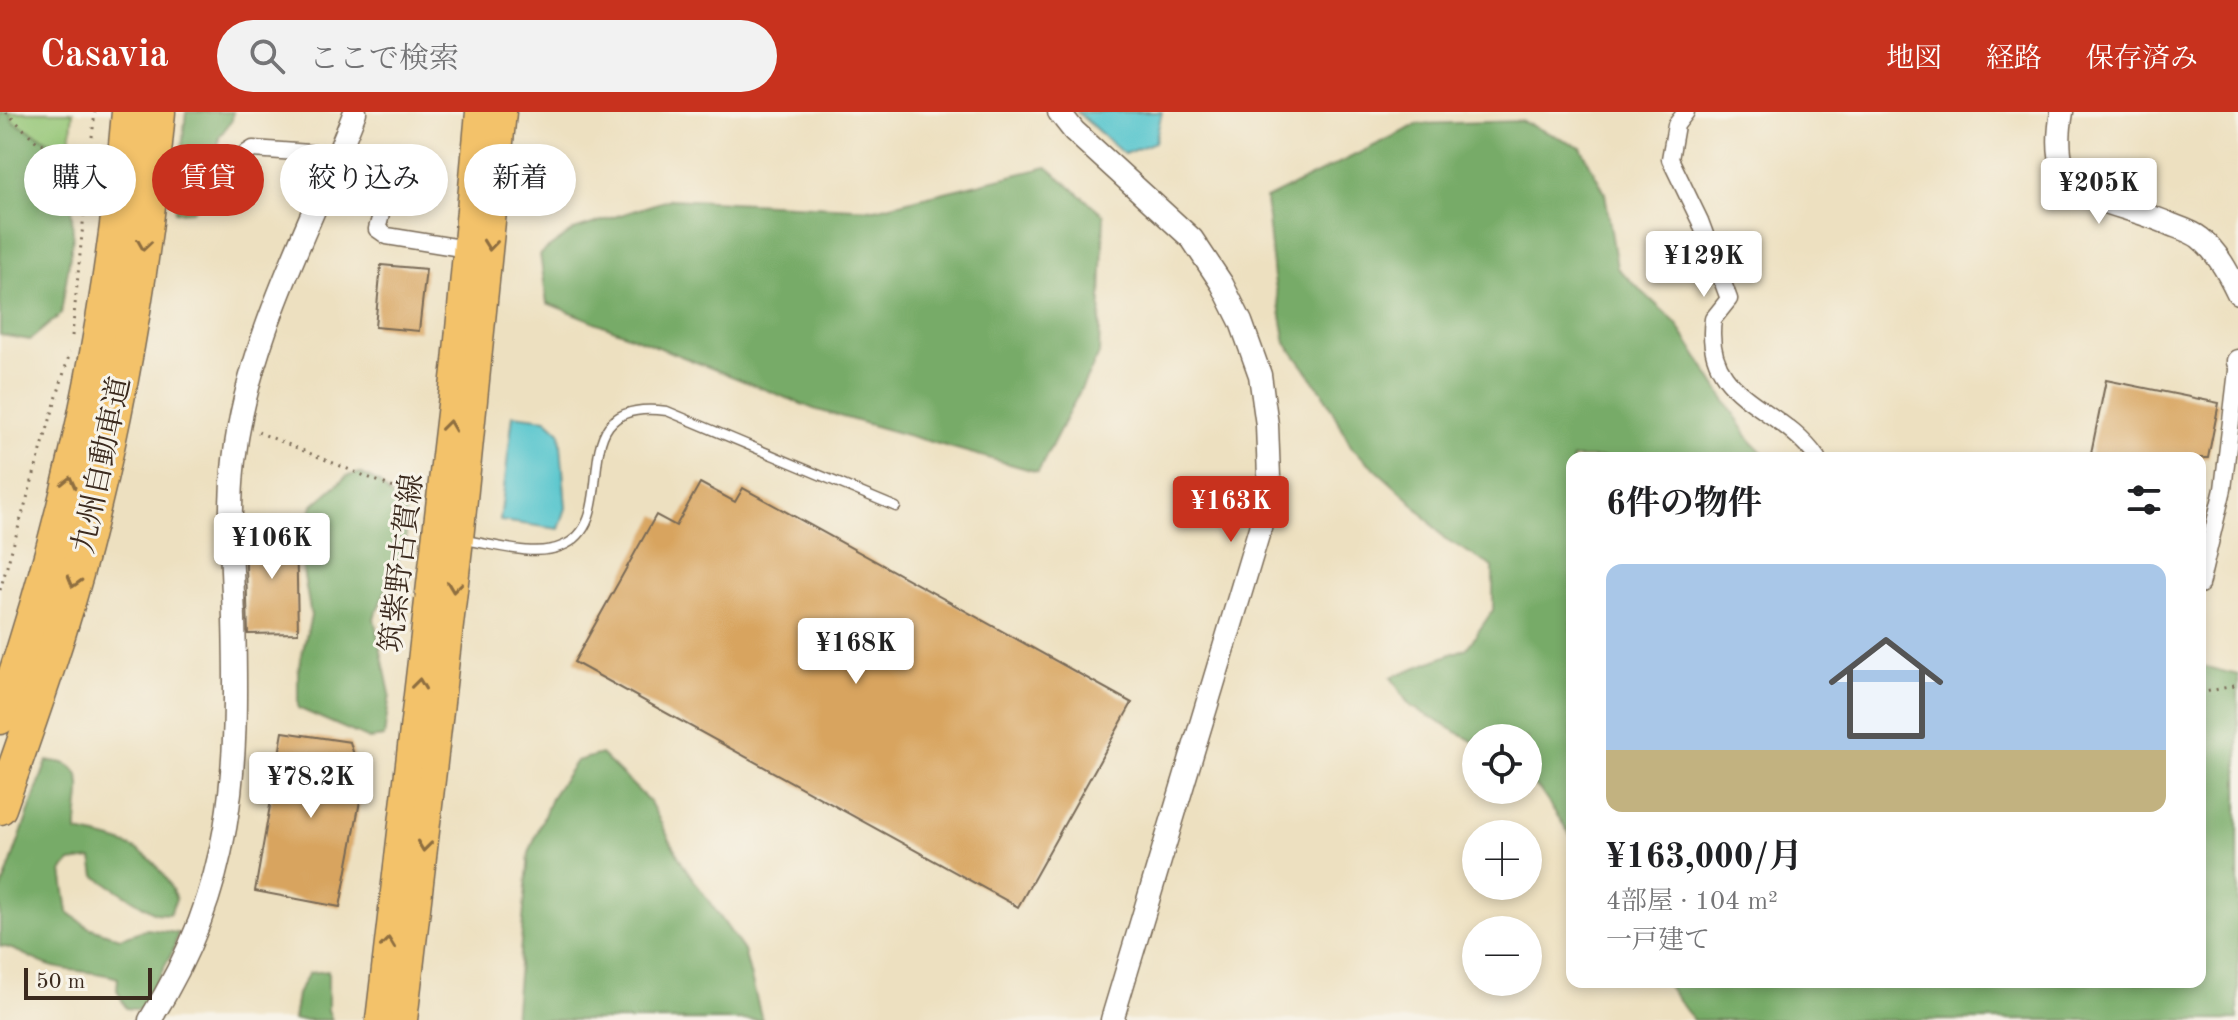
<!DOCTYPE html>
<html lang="ja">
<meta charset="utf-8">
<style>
:root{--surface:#fff;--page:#f2f2f2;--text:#202124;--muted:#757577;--line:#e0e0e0;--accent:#c8321e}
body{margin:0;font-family:"Old Standard TT","Noto Serif JP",serif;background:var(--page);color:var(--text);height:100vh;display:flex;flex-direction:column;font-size:30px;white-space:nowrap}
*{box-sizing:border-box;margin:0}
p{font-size:26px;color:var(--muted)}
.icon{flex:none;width:44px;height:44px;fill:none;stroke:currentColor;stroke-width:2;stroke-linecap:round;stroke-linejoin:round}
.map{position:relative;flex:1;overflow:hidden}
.panel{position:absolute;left:1566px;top:340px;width:640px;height:536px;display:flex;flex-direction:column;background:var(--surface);border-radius:16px;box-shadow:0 4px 12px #0003}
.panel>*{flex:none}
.banner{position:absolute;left:24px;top:32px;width:760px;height:72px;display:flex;gap:16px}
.controls{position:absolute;left:1462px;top:612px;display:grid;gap:16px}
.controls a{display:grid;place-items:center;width:80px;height:80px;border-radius:50%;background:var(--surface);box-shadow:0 4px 12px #0003;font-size:40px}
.scale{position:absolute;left:24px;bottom:20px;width:128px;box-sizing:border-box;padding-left:8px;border:4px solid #3b2a1e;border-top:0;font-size:22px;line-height:28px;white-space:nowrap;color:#3b2a1e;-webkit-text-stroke:6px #f7f3e8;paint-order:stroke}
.price{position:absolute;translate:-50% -68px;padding:0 18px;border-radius:8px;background:#fff;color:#222;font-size:26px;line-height:52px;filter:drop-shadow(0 2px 4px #0008)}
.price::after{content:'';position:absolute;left:50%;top:48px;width:24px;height:18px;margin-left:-12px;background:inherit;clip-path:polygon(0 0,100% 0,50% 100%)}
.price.current{background:var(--accent);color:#fff}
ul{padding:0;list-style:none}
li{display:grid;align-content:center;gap:16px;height:424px;padding:0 40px}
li+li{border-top:2px solid var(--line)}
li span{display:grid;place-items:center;height:248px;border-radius:16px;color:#555}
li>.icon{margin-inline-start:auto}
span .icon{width:144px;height:144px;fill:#fffc;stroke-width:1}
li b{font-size:34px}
h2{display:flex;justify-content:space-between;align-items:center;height:96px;padding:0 40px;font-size:34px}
.chip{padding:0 28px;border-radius:36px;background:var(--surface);box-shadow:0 4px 12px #0003;font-size:28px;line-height:72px}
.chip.current{background:var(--accent);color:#fff}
header{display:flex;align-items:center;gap:48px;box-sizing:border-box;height:112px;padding:0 40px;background:var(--accent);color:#fff}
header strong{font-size:38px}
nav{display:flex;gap:44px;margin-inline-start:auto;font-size:28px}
.search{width:560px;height:72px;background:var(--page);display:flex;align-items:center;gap:20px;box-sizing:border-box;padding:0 28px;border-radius:44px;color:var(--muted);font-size:30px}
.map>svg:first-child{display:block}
</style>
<header>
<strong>Casavia</strong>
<div class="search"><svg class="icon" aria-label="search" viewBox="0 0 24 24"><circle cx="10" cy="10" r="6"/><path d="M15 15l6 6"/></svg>ここで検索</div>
<nav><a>地図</a><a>経路</a><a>保存済み</a></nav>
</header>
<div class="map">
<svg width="2238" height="908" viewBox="0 0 2238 908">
<rect width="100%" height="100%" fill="#f7f3e8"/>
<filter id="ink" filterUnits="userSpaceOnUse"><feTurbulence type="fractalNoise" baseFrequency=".0125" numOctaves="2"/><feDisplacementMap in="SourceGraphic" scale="16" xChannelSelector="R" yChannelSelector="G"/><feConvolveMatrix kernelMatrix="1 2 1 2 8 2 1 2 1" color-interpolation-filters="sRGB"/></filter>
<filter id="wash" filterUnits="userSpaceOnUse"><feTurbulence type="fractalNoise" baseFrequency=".006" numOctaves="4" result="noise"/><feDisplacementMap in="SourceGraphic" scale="32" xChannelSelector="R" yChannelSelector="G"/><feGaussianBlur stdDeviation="1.8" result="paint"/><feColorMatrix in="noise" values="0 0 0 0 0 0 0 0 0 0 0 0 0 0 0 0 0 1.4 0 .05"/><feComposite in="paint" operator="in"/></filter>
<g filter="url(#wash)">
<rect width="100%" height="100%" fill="#ede0c0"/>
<polygon fill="#94c676" stroke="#68784a" stroke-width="2" points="9,0 73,0 69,39 12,10"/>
<g fill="#77ab67" stroke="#596a42" stroke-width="2">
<polygon points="0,0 9,0 13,10 69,39 73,124 61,202 30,228 0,223"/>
<polygon points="186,0 233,0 232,8 219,25 217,78 192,99 175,100"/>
<polygon points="1521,9 1581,35 1605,81 1617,156 1676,211 1751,329 1768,346 1572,346 1572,725 1539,677 1528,668 1528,626 1476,626 1476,631 1409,593 1391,565 1467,536 1493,498 1493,455 1444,426 1410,388 1352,336 1323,281 1286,231 1274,166 1266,87 1418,12"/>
<polygon points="1047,55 1104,103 1099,242 1038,360 814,297 547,191 540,142 574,118 670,87 875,97"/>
<polygon points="360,361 378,370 406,400 406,429 374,506 390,582 384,625 369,627 298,596 298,559 311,504 303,458 304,426 312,394 347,364"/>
<polygon points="2202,554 2238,563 2238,908 1693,908 1665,870 2200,870"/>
<polygon points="601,642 650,690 682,751 744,839 762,908 514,908 529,741 552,684 576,649"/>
<path d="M47 649C97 649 75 689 77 720 126 730 156 736 176 787L170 802 155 801 95 764 92 747 70 750 62 759 68 800 88 815 120 826 147 817 178 821 173 839 141 898 126 896 117 878 118 866C96 859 75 860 54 855 33 850 21 837 0 834V782Z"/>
<polygon points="328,859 328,898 332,908 293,908 297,882 309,861"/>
</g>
<g fill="#58c6ce" stroke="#4a7876" stroke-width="2">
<polygon points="1077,0 1162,0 1155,30 1124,42"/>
<polygon points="513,303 546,307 560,320 566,396 559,417 500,409"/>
</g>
<g id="blocks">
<g fill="#d8a45e">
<polygon points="381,153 426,157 419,219 375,215"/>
<polygon points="2106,268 2219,291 2208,346 2090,346"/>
<polygon points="700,371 735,390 743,376 1132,591 1018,795 574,550 656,403 676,414"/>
<polygon points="296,417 298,521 248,522 245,418"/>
<polygon points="283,620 350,630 363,673 340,795 255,779"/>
</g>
</g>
</g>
<g filter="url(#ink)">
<use href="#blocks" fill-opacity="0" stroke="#796a57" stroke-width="2"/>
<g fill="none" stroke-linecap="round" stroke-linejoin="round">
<polyline stroke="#c9bca0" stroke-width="16" stroke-dasharray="16 8" stroke-linecap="butt" points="151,47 194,50"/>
<g stroke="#796a57" stroke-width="11">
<path id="service" d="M464 428C493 432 534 446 562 434 628 408 555 283 667 299L896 395"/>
</g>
<g stroke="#796a57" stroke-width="19">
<g id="minor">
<path d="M1686 0 1676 13 1670 47 1700 109 1729 187 1713 207C1702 288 1779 291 1817 346"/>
<polyline points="89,43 105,45"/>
<path d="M194 50 234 49 253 37 339 43C352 49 380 82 381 98 382 103 378 112 377 117L387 124 467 137"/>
<polyline points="2200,473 2223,377 2238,250"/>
</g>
</g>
<g stroke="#796a57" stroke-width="25">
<g id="tertiary">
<polyline points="1059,0 1074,19 1192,127 1222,172 1241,210 1260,263 1267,313 1269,366 1260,416 1112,908"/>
<path d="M2062 0C2045 96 2106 83 2172 113 2180 116 2193 120 2200 126 2217 139 2229 162 2238 181"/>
<polyline points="2238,250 2238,249"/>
<path d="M150 908C235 772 238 661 234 506 232 453 228 401 234 348 248 225 311 114 355 0"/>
</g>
</g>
<g stroke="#796a57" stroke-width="29">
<g id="primary">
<polyline points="379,908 456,250 479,0"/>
<polyline points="404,908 460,427 503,0"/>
</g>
</g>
<g stroke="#796a57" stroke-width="35">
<g id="motorway">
<path d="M0 606C68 410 111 206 128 0"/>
<path d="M0 696C30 610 61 525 84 436 121 294 146 146 159 0"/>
</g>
</g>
<g stroke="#796a57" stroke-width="3" stroke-dasharray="2 6" stroke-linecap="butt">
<polyline points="6,0 37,30 74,41"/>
<polyline points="92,25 95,0"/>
<polyline points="72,224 88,61"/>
<polyline points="258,320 399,378 419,381"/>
<polyline points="0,478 70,240"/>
<polyline points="2200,581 2238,573"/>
</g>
<use href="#service" stroke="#fff" stroke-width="8"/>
<use href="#minor" stroke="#fff" stroke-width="16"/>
<use href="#tertiary" stroke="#fff" stroke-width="22"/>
<use href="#primary" stroke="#f3c26a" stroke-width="26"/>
<use href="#motorway" stroke="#f3c26a" stroke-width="32"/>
</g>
<defs><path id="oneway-chevron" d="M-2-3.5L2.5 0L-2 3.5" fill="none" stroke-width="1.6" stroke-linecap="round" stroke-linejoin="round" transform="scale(2)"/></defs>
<g stroke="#8e6e40">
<use href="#oneway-chevron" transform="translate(144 133) rotate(98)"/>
<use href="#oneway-chevron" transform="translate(490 133) rotate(96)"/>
<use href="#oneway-chevron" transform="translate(449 314) rotate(-83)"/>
<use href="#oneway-chevron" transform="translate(69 370) rotate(-77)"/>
<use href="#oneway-chevron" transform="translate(74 470) rotate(106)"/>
<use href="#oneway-chevron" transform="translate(454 475) rotate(97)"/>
<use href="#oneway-chevron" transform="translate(419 572) rotate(-83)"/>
<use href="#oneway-chevron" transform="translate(424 734) rotate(97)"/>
<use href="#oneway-chevron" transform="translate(388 831) rotate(-83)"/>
</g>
</g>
<g text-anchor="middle" stroke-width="6" stroke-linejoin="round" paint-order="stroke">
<g font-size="30" fill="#3b2a1e" stroke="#f7f3e8">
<text transform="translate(101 353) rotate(-78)" y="10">九州自動車道</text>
<text transform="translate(401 451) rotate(-83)" y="10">筑紫野古賀線</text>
</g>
</g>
</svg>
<div class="controls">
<a><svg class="icon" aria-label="locate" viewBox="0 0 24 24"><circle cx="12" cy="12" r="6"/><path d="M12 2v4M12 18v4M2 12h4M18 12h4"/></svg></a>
<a>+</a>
<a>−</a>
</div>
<div class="scale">50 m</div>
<b class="price" style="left:2099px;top:114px">¥205K</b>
<b class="price" style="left:1704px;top:187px">¥129K</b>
<b class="price current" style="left:1231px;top:432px">¥163K</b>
<b class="price" style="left:272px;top:469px">¥106K</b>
<b class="price" style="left:856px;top:574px">¥168K</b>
<b class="price" style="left:311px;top:708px">¥78.2K</b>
<div class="banner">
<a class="chip">購入</a>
<a class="chip current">賃貸</a>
<a class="chip">絞り込み</a>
<a class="chip">新着</a>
</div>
<section class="panel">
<h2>6件の物件<svg class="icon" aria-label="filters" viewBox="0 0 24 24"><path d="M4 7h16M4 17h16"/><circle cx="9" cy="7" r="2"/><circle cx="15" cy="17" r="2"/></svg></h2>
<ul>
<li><span style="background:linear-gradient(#a9c7e8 75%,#c2b280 0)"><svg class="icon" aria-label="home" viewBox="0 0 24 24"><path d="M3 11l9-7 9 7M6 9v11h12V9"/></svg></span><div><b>¥163,000/月</b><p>4部屋 · 104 m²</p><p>一戸建て</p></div></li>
</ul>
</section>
</div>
